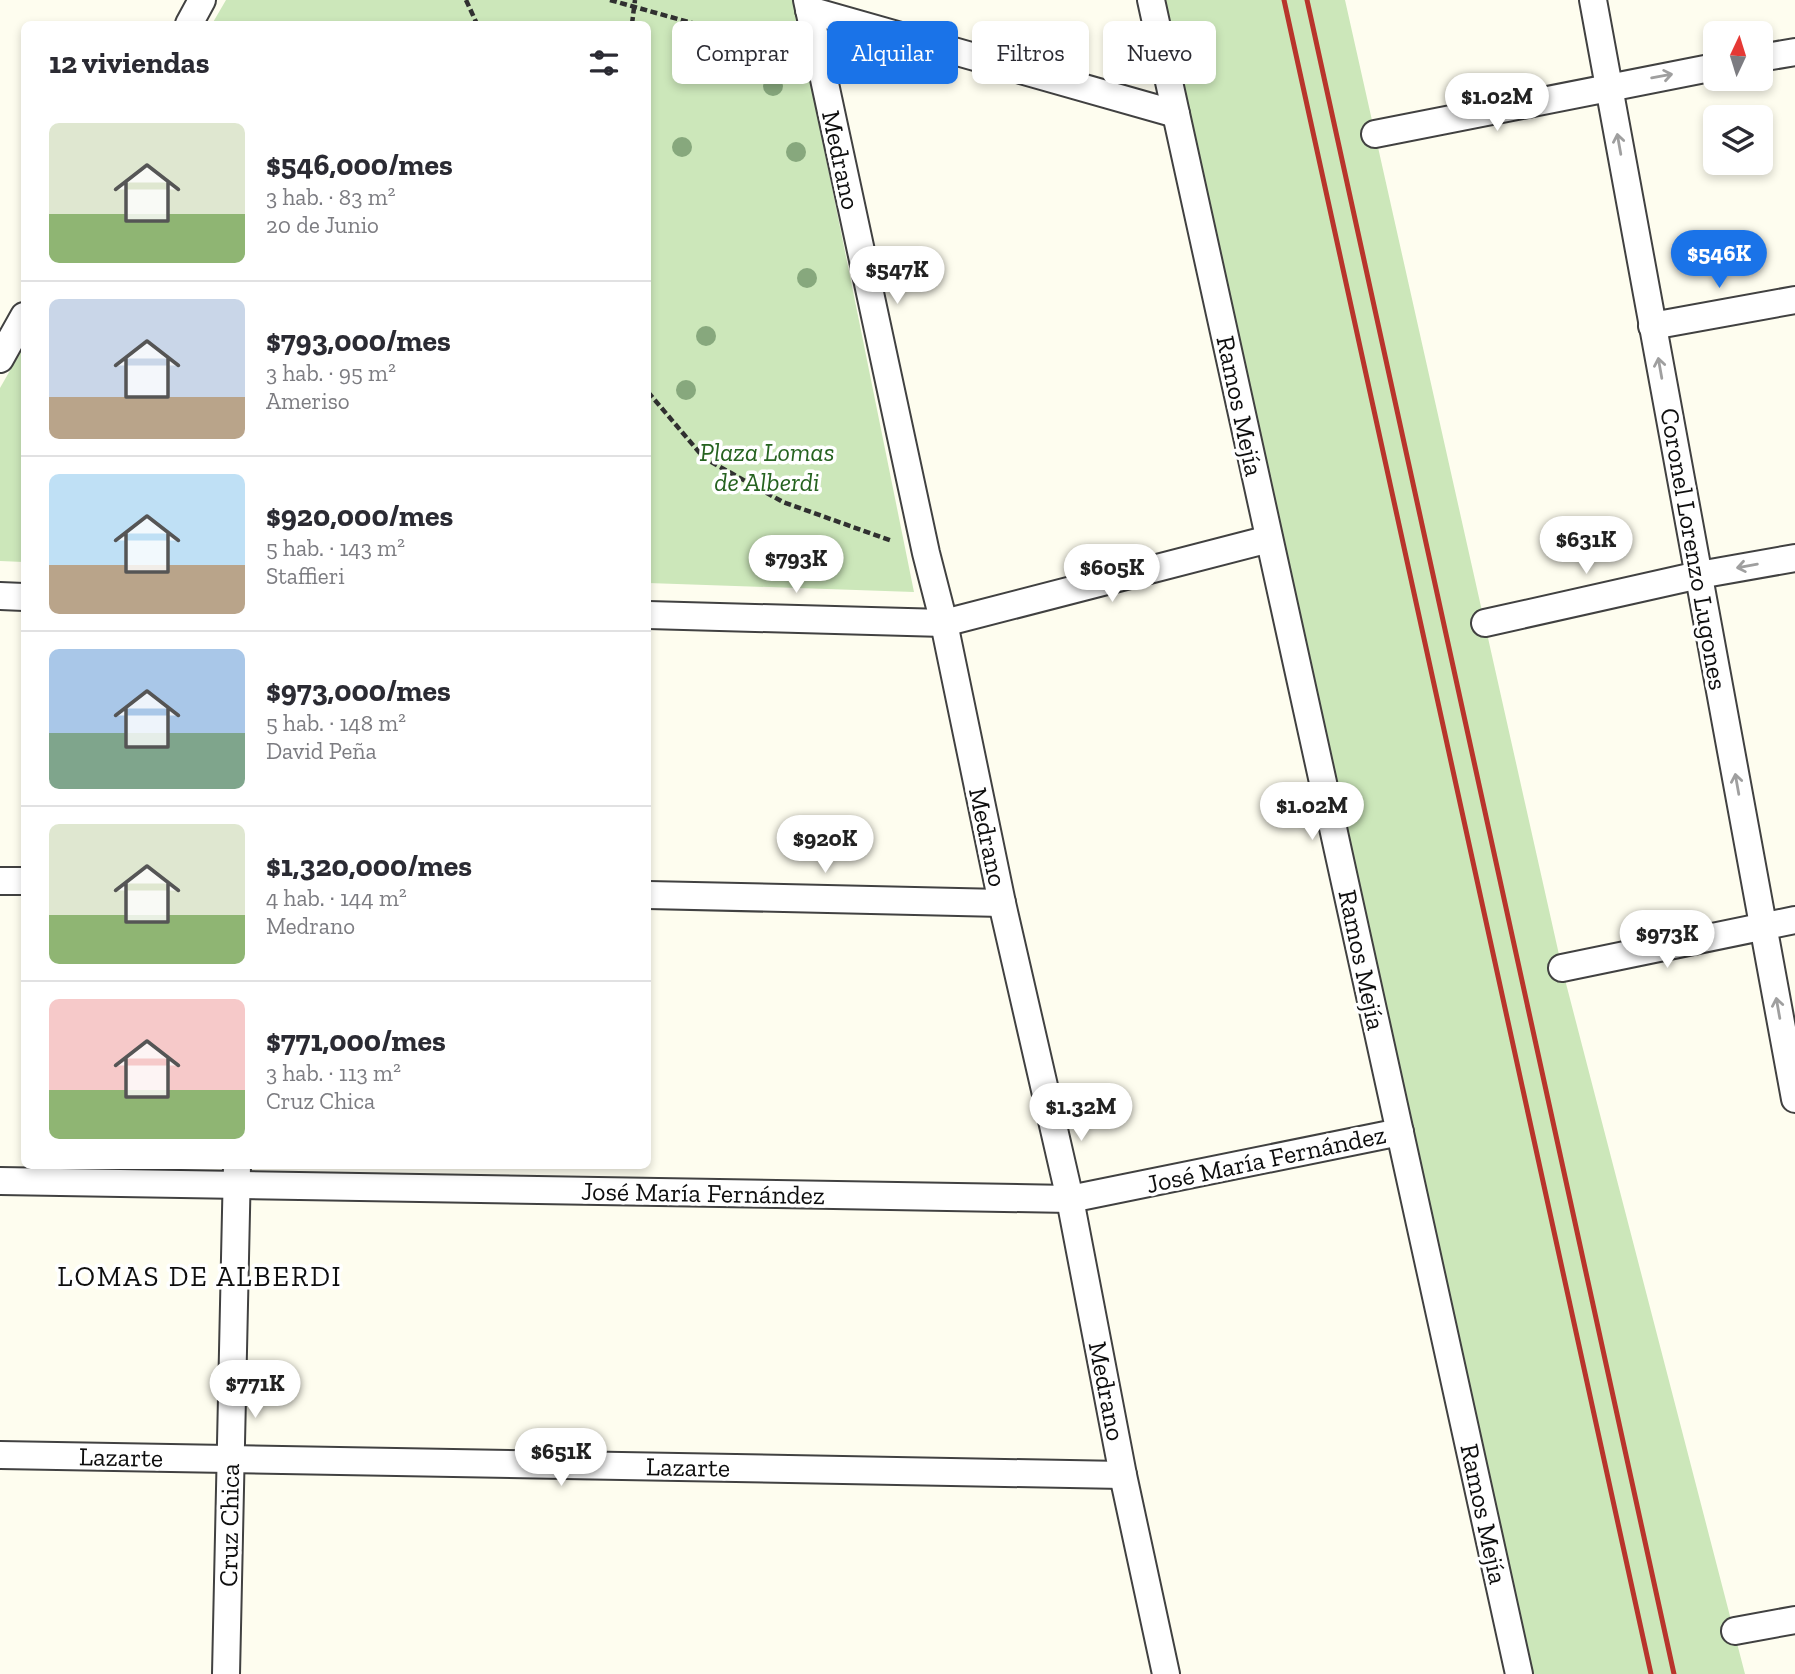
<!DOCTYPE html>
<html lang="es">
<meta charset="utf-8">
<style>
:root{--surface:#fff;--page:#f2f2f3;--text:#2b2b33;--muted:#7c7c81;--line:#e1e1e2;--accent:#1a73e8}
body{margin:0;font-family:"Zilla Slab",serif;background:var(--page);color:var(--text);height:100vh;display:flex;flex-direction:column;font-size:26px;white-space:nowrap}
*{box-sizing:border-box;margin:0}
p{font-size:23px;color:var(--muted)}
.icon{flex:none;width:38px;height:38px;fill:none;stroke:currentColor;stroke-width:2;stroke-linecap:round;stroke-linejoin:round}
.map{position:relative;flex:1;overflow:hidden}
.side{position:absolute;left:21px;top:21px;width:630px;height:1148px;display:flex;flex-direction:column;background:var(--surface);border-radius:10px;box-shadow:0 4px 10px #0003}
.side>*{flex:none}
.banner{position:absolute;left:672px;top:21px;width:665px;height:63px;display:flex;gap:14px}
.needle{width:46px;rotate:4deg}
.fabs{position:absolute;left:1703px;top:21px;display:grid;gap:14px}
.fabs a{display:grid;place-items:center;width:70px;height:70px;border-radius:10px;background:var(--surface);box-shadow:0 4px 10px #0003;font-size:35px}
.price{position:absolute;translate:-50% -60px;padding:0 16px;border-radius:24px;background:#fff;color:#222;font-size:23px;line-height:46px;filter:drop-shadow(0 2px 4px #0008)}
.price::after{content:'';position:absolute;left:50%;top:42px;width:21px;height:16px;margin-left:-10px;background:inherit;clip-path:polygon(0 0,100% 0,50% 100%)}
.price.on{background:var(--accent);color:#fff}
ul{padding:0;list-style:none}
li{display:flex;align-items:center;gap:21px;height:175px;padding:0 28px}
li+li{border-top:2px solid var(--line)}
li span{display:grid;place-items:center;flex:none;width:196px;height:140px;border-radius:10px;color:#555}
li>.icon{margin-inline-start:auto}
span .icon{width:84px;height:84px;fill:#fffc;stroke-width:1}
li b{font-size:30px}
h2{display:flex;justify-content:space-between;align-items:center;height:84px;padding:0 28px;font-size:30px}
.chip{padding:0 24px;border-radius:10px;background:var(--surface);box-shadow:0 4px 10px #0003;font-size:24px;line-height:63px}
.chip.on{background:var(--accent);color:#fff}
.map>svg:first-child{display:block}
</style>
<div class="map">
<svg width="1795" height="1674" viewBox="0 0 1795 1674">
<rect width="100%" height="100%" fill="#fefdef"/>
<g fill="#cce7ba">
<polygon points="226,0 794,0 914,592 648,583 648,24 212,24"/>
<polygon points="1151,0 1345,0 1562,968 1745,1674 1519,1674"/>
<polygon points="24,346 24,562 0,561 0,388"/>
</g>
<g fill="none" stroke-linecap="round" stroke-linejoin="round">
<g stroke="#414141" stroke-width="30">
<g id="minor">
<polyline points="807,0 926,553 944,623 1002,903 1070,1199 1123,1475 1166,1674"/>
<polyline points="1151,0 1519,1674"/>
<polyline points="1593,0 1795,1099"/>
<polyline points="809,10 1176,114"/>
<polyline points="189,24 202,0"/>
<polyline points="1760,58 1795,52"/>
<polyline points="1375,134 1715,67"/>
<polyline points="1652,326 1795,300"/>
<polyline points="0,359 24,316"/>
<polyline points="0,596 24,597"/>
<polyline points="648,615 944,623 1269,539"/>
<polyline points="1485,623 1699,575 1795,558"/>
<polyline points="0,881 24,881"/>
<polyline points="648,895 1002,903"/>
<polyline points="1562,968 1795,920"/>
<polyline points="0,1181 1070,1199 1400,1132"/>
<polyline points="0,1455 1123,1475"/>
<polyline points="1735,1631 1795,1620"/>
<polyline points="226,1674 237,1166"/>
</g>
</g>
<g stroke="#303030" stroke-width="4.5" stroke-dasharray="7 3.5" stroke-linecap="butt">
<polyline points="466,0 477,24"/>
<polyline points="610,0 788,50"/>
<polyline points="632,24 635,0"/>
<polyline points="648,392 704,458 783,502 892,541"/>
</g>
<use href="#minor" stroke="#fff" stroke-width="26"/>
<g stroke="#b8342b" stroke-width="5">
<polyline points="1284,0 1651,1674"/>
<polyline points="1307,0 1674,1674"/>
</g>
</g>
<g fill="#87a87d">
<circle cx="773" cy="86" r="10"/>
<circle cx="682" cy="147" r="10"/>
<circle cx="796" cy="152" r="10"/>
<circle cx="807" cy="278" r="10"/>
<circle cx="706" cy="336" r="10"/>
<circle cx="686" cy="390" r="10"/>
</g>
<defs><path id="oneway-shaft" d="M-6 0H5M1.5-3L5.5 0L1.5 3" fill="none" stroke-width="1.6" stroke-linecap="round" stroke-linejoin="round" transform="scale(1.75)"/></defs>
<g stroke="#9f9f9f">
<use href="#oneway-shaft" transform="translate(1662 76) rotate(-10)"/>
<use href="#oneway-shaft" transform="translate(1619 144) rotate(-100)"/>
<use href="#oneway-shaft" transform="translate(1660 368) rotate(-100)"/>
<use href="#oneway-shaft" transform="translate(1747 566) rotate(170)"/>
<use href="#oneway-shaft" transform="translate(1737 784) rotate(-100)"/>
<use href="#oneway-shaft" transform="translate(1778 1008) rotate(-100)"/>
</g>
<g text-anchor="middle" stroke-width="7" stroke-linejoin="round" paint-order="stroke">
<g font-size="26" fill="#0e0e0e" stroke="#fff">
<text transform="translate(841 160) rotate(78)" y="9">Medrano</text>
<text transform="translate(1240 406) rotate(78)" y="9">Ramos Mejía</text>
<text transform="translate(1694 549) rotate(80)" y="9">Coronel Lorenzo Lugones</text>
<text transform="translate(988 837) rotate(78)" y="9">Medrano</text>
<text transform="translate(1362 960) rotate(78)" y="9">Ramos Mejía</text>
<text transform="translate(1266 1159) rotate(-12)" y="9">José María Fernández</text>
<text transform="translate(703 1193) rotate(1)" y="9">José María Fernández</text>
<text transform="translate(1107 1391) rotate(79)" y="9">Medrano</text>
<text transform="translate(121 1457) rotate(1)" y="9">Lazarte</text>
<text transform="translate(688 1467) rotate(1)" y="9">Lazarte</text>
<text transform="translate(1484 1514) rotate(78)" y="9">Ramos Mejía</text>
<text transform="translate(229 1525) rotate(-89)" y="9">Cruz Chica</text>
</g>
<g font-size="26" font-style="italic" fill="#266320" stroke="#fff">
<text x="767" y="461">Plaza Lomas<tspan x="767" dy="30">de Alberdi</tspan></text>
</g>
<g font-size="28" letter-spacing="2" fill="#0e0e0e" stroke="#fff">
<text x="200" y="1286">LOMAS DE ALBERDI</text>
</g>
</g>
</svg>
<div class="fabs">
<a><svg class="needle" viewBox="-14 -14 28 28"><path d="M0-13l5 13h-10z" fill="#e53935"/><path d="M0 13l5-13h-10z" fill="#7c7c81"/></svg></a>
<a><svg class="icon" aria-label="layers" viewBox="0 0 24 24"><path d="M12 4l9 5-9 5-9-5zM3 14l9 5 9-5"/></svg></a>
</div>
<b class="price" style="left:1497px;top:133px">$1.02M</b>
<b class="price on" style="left:1719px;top:290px">$546K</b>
<b class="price" style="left:897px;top:306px">$547K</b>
<b class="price" style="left:1586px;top:576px">$631K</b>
<b class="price" style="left:796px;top:595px">$793K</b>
<b class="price" style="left:1112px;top:604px">$605K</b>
<b class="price" style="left:1312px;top:842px">$1.02M</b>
<b class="price" style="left:825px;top:875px">$920K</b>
<b class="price" style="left:1667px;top:970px">$973K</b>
<b class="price" style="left:1081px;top:1143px">$1.32M</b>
<b class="price" style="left:255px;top:1420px">$771K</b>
<b class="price" style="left:561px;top:1488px">$651K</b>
<div class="banner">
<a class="chip">Comprar</a>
<a class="chip on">Alquilar</a>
<a class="chip">Filtros</a>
<a class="chip">Nuevo</a>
</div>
<section class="side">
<h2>12 viviendas<svg class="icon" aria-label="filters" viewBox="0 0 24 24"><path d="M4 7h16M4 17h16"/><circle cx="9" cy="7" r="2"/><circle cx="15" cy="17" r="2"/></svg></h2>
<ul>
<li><span style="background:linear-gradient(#dfe7d0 65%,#8fb573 0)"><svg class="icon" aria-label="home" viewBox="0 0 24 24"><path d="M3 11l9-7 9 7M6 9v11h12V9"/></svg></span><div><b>$546,000/mes</b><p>3 hab. · 83 m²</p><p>20 de Junio</p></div></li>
<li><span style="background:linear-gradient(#c9d6e8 70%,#b9a48a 0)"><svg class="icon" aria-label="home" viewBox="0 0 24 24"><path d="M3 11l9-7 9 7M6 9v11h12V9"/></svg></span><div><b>$793,000/mes</b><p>3 hab. · 95 m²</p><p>Ameriso</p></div></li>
<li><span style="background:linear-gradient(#bfe0f5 65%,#b9a48a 0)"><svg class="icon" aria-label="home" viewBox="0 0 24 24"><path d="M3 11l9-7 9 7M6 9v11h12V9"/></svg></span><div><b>$920,000/mes</b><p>5 hab. · 143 m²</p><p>Staffieri</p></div></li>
<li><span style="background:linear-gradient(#a9c7e8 60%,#7fa58c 0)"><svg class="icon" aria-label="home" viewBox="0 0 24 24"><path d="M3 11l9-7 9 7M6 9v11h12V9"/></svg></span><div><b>$973,000/mes</b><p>5 hab. · 148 m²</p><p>David Peña</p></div></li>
<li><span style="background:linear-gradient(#dfe7d0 65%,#8fb573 0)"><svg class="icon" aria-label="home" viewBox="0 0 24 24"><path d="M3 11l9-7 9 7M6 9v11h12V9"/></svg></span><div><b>$1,320,000/mes</b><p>4 hab. · 144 m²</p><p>Medrano</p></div></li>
<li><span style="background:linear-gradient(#f6c9c9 65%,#8fb573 0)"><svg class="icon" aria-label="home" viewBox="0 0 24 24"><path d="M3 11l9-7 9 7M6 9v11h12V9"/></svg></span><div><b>$771,000/mes</b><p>3 hab. · 113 m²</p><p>Cruz Chica</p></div></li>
</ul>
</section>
</div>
